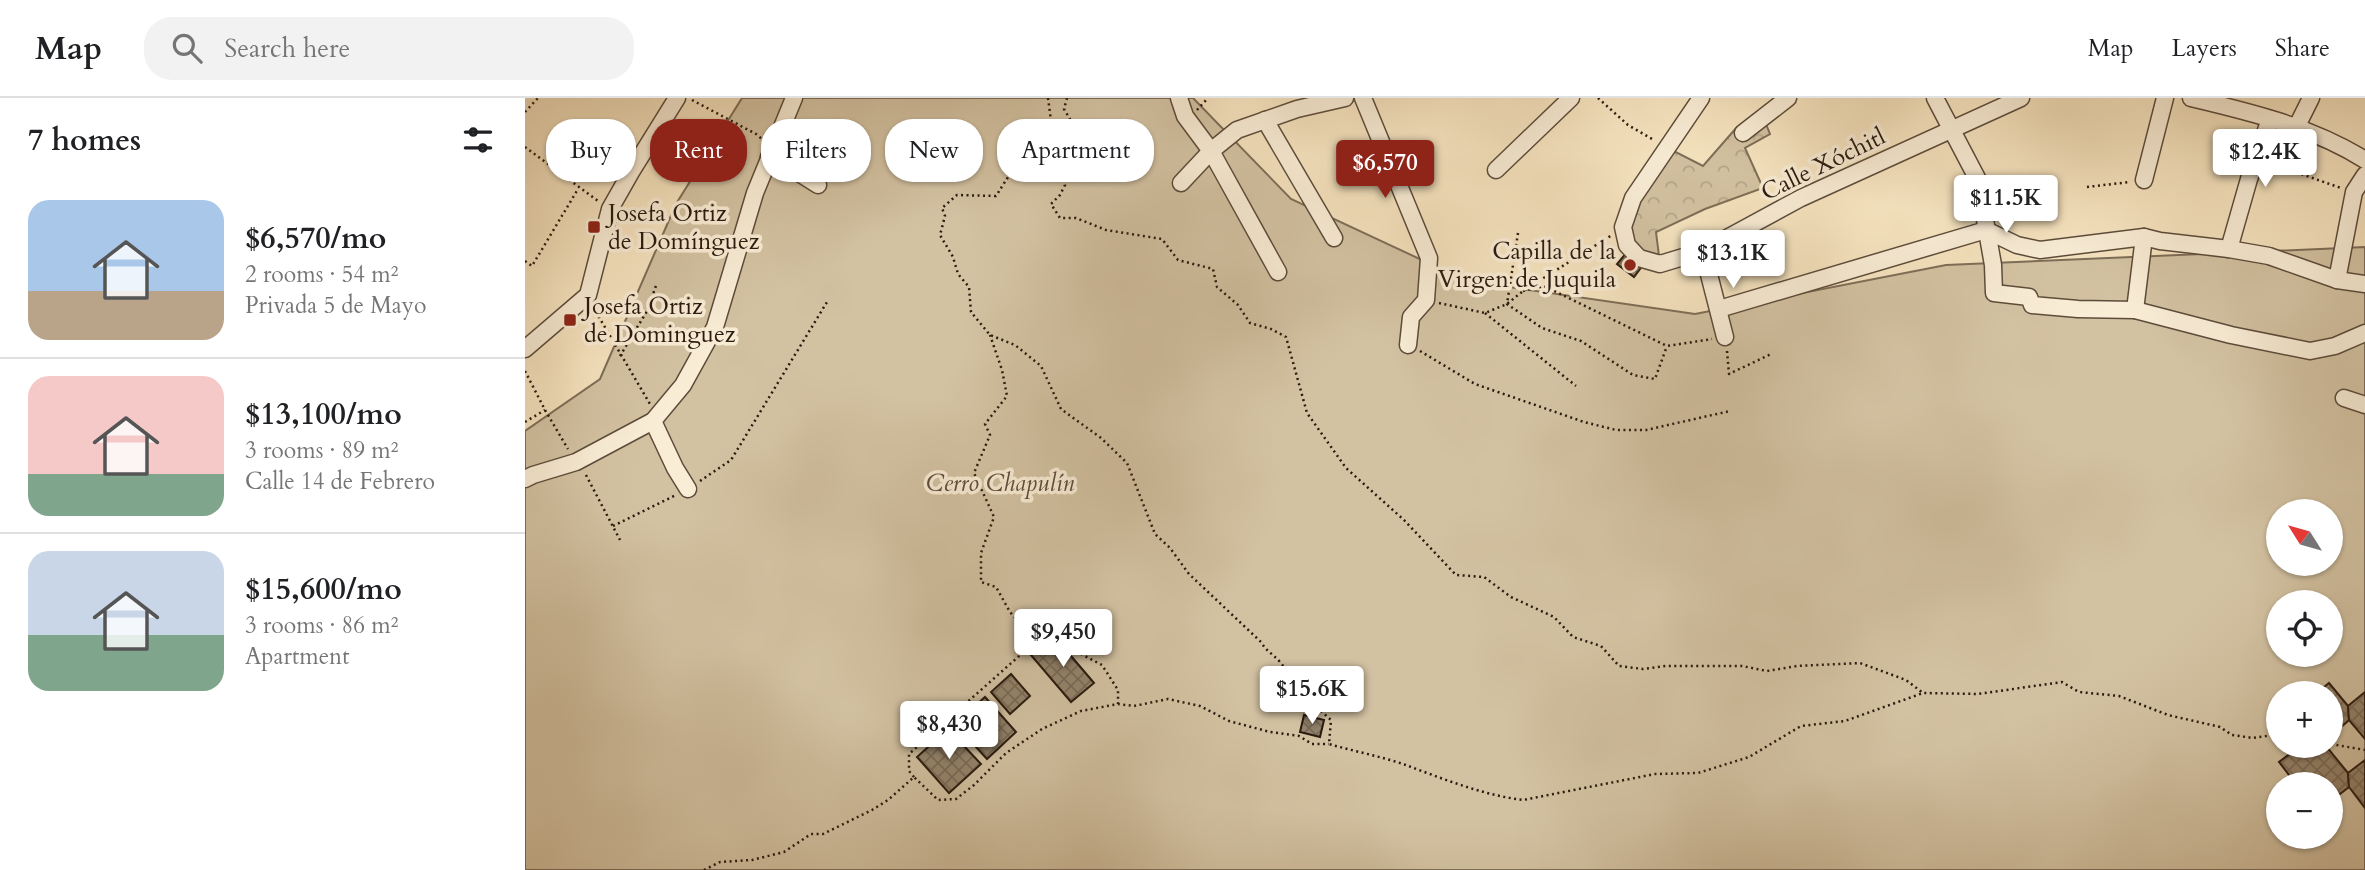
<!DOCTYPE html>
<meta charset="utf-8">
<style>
:root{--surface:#fff;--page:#f2f2f2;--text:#202124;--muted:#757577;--line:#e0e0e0;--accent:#8f2418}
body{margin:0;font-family:Cardo,serif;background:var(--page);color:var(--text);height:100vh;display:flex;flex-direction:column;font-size:26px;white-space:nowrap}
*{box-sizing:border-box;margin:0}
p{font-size:23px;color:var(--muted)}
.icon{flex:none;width:38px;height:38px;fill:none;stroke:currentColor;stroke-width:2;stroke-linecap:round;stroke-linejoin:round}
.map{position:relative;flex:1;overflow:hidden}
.sheet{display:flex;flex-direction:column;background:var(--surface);width:525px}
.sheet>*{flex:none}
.banner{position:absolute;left:21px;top:21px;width:665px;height:63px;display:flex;gap:14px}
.needle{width:46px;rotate:307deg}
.tools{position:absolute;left:1741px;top:401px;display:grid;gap:14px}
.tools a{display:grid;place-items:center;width:77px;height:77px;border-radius:50%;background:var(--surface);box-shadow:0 2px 5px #0004;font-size:35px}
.price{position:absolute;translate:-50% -60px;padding:0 16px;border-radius:7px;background:#fff;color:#222;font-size:23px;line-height:46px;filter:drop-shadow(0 2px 4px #0008)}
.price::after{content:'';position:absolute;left:50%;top:42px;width:21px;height:16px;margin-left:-10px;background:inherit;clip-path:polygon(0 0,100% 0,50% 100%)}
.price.on{background:var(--accent);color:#fff}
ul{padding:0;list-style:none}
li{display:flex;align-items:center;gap:21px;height:175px;padding:0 28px}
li+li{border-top:2px solid var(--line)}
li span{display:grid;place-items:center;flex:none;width:196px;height:140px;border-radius:21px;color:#555}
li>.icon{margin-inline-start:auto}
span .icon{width:84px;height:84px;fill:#fffc;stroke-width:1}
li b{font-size:30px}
h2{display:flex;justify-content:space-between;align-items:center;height:84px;padding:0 28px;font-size:30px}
.pill{padding:0 24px;border-radius:28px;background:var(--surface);box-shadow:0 2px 5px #0004;font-size:24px;line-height:63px}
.pill.on{background:var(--accent);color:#fff}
header{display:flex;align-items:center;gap:42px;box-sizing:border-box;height:98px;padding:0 35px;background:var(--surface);border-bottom:2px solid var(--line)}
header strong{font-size:33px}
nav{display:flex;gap:38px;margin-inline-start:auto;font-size:24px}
.search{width:490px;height:63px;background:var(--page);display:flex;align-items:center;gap:18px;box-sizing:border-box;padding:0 24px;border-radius:28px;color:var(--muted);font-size:26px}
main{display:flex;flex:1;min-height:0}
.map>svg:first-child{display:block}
</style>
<header>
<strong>Map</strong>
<div class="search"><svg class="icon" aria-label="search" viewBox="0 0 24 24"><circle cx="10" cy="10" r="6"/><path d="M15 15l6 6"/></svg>Search here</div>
<nav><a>Map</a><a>Layers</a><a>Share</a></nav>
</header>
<main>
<section class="sheet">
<h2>7 homes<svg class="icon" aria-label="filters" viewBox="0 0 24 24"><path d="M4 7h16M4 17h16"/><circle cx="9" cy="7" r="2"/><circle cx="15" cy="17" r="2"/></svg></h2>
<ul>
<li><span style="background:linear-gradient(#a9c7e8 65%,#b9a48a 0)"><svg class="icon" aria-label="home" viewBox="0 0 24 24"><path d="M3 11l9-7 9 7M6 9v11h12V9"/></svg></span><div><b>$6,570/mo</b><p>2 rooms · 54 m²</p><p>Privada 5 de Mayo</p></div></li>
<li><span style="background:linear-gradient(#f6c9c9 70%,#7fa58c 0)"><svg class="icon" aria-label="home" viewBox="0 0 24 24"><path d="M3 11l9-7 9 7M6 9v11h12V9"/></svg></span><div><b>$13,100/mo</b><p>3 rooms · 89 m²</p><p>Calle 14 de Febrero</p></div></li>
<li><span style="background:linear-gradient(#c9d6e8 60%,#7fa58c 0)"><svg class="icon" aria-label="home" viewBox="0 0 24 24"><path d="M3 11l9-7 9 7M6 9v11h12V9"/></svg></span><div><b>$15,600/mo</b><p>3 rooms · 86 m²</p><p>Apartment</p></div></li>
</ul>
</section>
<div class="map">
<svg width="1840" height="772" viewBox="0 0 1840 772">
<defs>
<pattern id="forest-crowns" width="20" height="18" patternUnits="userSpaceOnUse" patternTransform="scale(1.75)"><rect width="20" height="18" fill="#d3c2a2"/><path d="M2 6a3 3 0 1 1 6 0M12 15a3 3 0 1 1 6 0" fill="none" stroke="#b5a68a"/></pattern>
<pattern id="building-cross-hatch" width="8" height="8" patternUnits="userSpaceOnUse" patternTransform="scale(1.75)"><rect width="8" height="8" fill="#94836b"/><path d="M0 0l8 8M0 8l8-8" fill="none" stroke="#796a56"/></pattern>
</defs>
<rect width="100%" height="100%" fill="#f6e4c0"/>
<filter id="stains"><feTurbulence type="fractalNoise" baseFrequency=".00286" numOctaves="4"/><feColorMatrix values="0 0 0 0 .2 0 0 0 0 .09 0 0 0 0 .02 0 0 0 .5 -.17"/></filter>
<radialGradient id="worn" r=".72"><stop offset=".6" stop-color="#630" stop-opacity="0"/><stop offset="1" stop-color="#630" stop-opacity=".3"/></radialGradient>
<path fill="#d3c2a2" stroke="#7e6e58" stroke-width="2" fill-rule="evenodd" d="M217 0H668L766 101 942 183 1170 216 1421 167 1840 149V772H0V333L75 281 151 106ZM1754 413H1806V466H1754ZM1754 504H1806V556H1754ZM1754 595H1806V648H1754ZM1754 686H1806V738H1754Z"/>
<polygon fill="url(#forest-crowns)" stroke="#7e6e58" stroke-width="2" points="1241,26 1245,36 1220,50 1238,90 1180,111 1131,134 1135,166 1102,147 1108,100 1141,49 1178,68 1212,29"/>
<g fill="url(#building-cross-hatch)" stroke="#2a1a0f" stroke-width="2">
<polygon points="1102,154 1118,167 1109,179 1092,166"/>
<polygon points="529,538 569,585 546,604 506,557"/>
<polygon points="486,576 505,598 485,616 466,594"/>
<polygon points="1804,585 1823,608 1824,622 1806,638 1806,595 1792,595"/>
<polygon points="1840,594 1840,641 1824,622 1823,608"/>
<polygon points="460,599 491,634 462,661 430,626"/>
<polygon points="779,617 799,622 795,639 775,634"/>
<polygon points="423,631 456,666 424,695 392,659"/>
<polygon points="1775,648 1801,648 1823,675 1824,689 1806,703 1806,686 1771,686 1754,664"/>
<polygon points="1840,662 1840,710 1824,689 1823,675"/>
</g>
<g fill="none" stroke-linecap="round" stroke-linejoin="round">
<g stroke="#5d4c3b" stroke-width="19">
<g id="minor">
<polyline points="654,0 660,18 686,53 753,174"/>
<polyline points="838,0 904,160 901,202 886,219 883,247"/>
<polyline points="1176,0 1108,100 1098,129 1102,147 1114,160 1135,166 1178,153 1276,100 1496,0"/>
<polyline points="1410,0 1453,82 1468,167 1469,195 1504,199 1507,207 1553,211 1610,212 1706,237 1785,253 1810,248 1840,235"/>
<path d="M1666 0C1725 14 1788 29 1840 62"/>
<polyline points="740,22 809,140"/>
<polyline points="1771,30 1786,0"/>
<polyline points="1218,35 1263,0"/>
<polyline points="244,59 263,68 293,87"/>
<polyline points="971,72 1046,0"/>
<polyline points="1619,82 1640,0"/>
<polyline points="656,85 686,53 712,32 772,11 820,0"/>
<polyline points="1704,151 1724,81 1745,21"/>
<polyline points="1178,153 1200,239"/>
<polyline points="1812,182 1829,94 1840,77"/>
<polyline points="1194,211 1461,132 1492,147 1515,152 1619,139 1635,143 1704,151 1744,158 1812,182 1840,186"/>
<polyline points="1610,212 1619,139"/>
<polyline points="0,251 63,197 85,111 106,74 152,0"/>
<polyline points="1819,300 1840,307"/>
<polyline points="128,323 150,370 163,391"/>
<polyline points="0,381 8,377 51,364 128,323 158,287 190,229 230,95 269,0"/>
</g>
</g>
<g stroke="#2a1a0f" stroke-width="2.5" stroke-dasharray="2 3.5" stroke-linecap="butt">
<path d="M523 0 527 30 520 48C492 61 487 73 471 98L432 97 417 110 420 118 415 137 428 159 433 176 444 189 446 214 465 237 490 247 516 268 536 311 576 340 602 365 630 436 645 450 664 476 736 544C741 553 748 556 755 564 771 584 786 605 806 622L804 646C828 653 854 658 878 666 916 680 957 697 998 702L1130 676 1173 675 1224 659 1276 628 1320 623 1398 595 1453 596 1537 584 1554 594 1594 598 1643 617 1695 629 1707 637 1728 640 1754 636"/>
<polyline points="542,0 539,11 546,23 555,31 543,53 544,62 536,76 540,87 535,97 526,106 535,120 551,120 581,132 637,141 653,162 688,171 692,189 713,207 725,225 746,231 761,239 782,315 821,370 879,422 931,477 959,479 986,499 1029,519 1048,539 1076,548 1094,568 1118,571 1141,568 1217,568 1242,573 1272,568 1335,565 1381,582 1398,595"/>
<polyline points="1073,0 1103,27 1129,42"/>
<polyline points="167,2 231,36 237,41"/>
<polyline points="672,12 683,0"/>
<polyline points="0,14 13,0"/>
<polyline points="1766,43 1756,69 1816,90"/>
<polyline points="0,49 73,103"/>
<polyline points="1562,89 1605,84"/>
<polyline points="993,135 982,206 1017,230 1056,243 1108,277 1130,281 1142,248"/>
<polyline points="0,163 7,168 53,91"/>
<polyline points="998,193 1019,188 1142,248 1187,241"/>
<polyline points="914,205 960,215 982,206 998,193 1087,137"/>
<polyline points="68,209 125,306"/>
<polyline points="960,215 1051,288"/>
<polyline points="895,253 950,286 1059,324 1091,332 1121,332 1205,313"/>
<polyline points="1202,253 1204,276 1246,256"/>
<polyline points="95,258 122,213 132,185"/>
<polyline points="0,273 20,312 43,351"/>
<polyline points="0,324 20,312"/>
<polyline points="61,377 95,442"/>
<polyline points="175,383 206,362 302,204"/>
<polyline points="88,428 151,397"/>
<polyline points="511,543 533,522 548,539 556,556 577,567 593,592 593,606"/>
<polyline points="1806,646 1840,652"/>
<polyline points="389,679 384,673 384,656 511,543 485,514 471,489 456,484 456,455 469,419 449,375 465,337 460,326 482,298 477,272 465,237"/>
<polyline points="179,772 195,764 227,762 259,754 286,736 298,736 347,712 363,702 389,679 413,702 431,701 449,687 481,655 517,631 556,613 593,606 609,608 643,601 675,608 704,623 745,634 774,638 787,646 804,646"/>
</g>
<use href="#minor" stroke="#f9edd6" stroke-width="16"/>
</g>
<g fill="#8f2418" stroke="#f9edd6" stroke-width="2.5">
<rect x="62" y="122" width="14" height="14" rx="3.5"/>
<circle cx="1105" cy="167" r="7"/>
<rect x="38" y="215" width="14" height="14" rx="3.5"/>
</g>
<g text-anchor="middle" stroke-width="7" stroke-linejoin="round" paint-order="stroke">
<g font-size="24" fill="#2a1a0f" stroke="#f9edd6">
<text transform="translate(1298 66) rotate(-26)" y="8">Calle Xóchitl</text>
</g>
<g font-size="24" fill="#2a1a0f" stroke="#f9edd6" text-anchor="start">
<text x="83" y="123">Josefa Ortiz<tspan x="83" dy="28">de Domínguez</tspan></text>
<text x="1091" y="161" text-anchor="end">Capilla de la<tspan x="1091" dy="28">Virgen de Juquila</tspan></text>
<text x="59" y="216">Josefa Ortiz<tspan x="59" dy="28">de Dominguez</tspan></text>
</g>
<g font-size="24" font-style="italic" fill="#5d4c3b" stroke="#f9edd6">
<text x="475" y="393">Cerro Chapulín</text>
</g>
</g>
<rect width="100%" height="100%" filter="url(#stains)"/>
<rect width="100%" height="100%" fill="url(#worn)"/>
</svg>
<div class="tools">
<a><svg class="needle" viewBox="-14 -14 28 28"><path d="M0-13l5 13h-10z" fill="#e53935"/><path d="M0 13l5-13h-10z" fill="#757577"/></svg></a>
<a><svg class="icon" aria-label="locate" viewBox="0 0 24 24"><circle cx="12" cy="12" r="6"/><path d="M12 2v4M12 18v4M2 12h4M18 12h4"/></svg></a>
<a>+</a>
<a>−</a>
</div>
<b class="price" style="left:1740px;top:91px">$12.4K</b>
<b class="price on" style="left:860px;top:102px">$6,570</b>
<b class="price" style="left:1481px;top:137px">$11.5K</b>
<b class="price" style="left:1208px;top:192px">$13.1K</b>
<b class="price" style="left:538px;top:571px">$9,450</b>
<b class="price" style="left:787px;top:628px">$15.6K</b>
<b class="price" style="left:424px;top:663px">$8,430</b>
<div class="banner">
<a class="pill">Buy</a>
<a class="pill on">Rent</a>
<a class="pill">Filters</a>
<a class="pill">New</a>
<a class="pill">Apartment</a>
</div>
</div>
</main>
